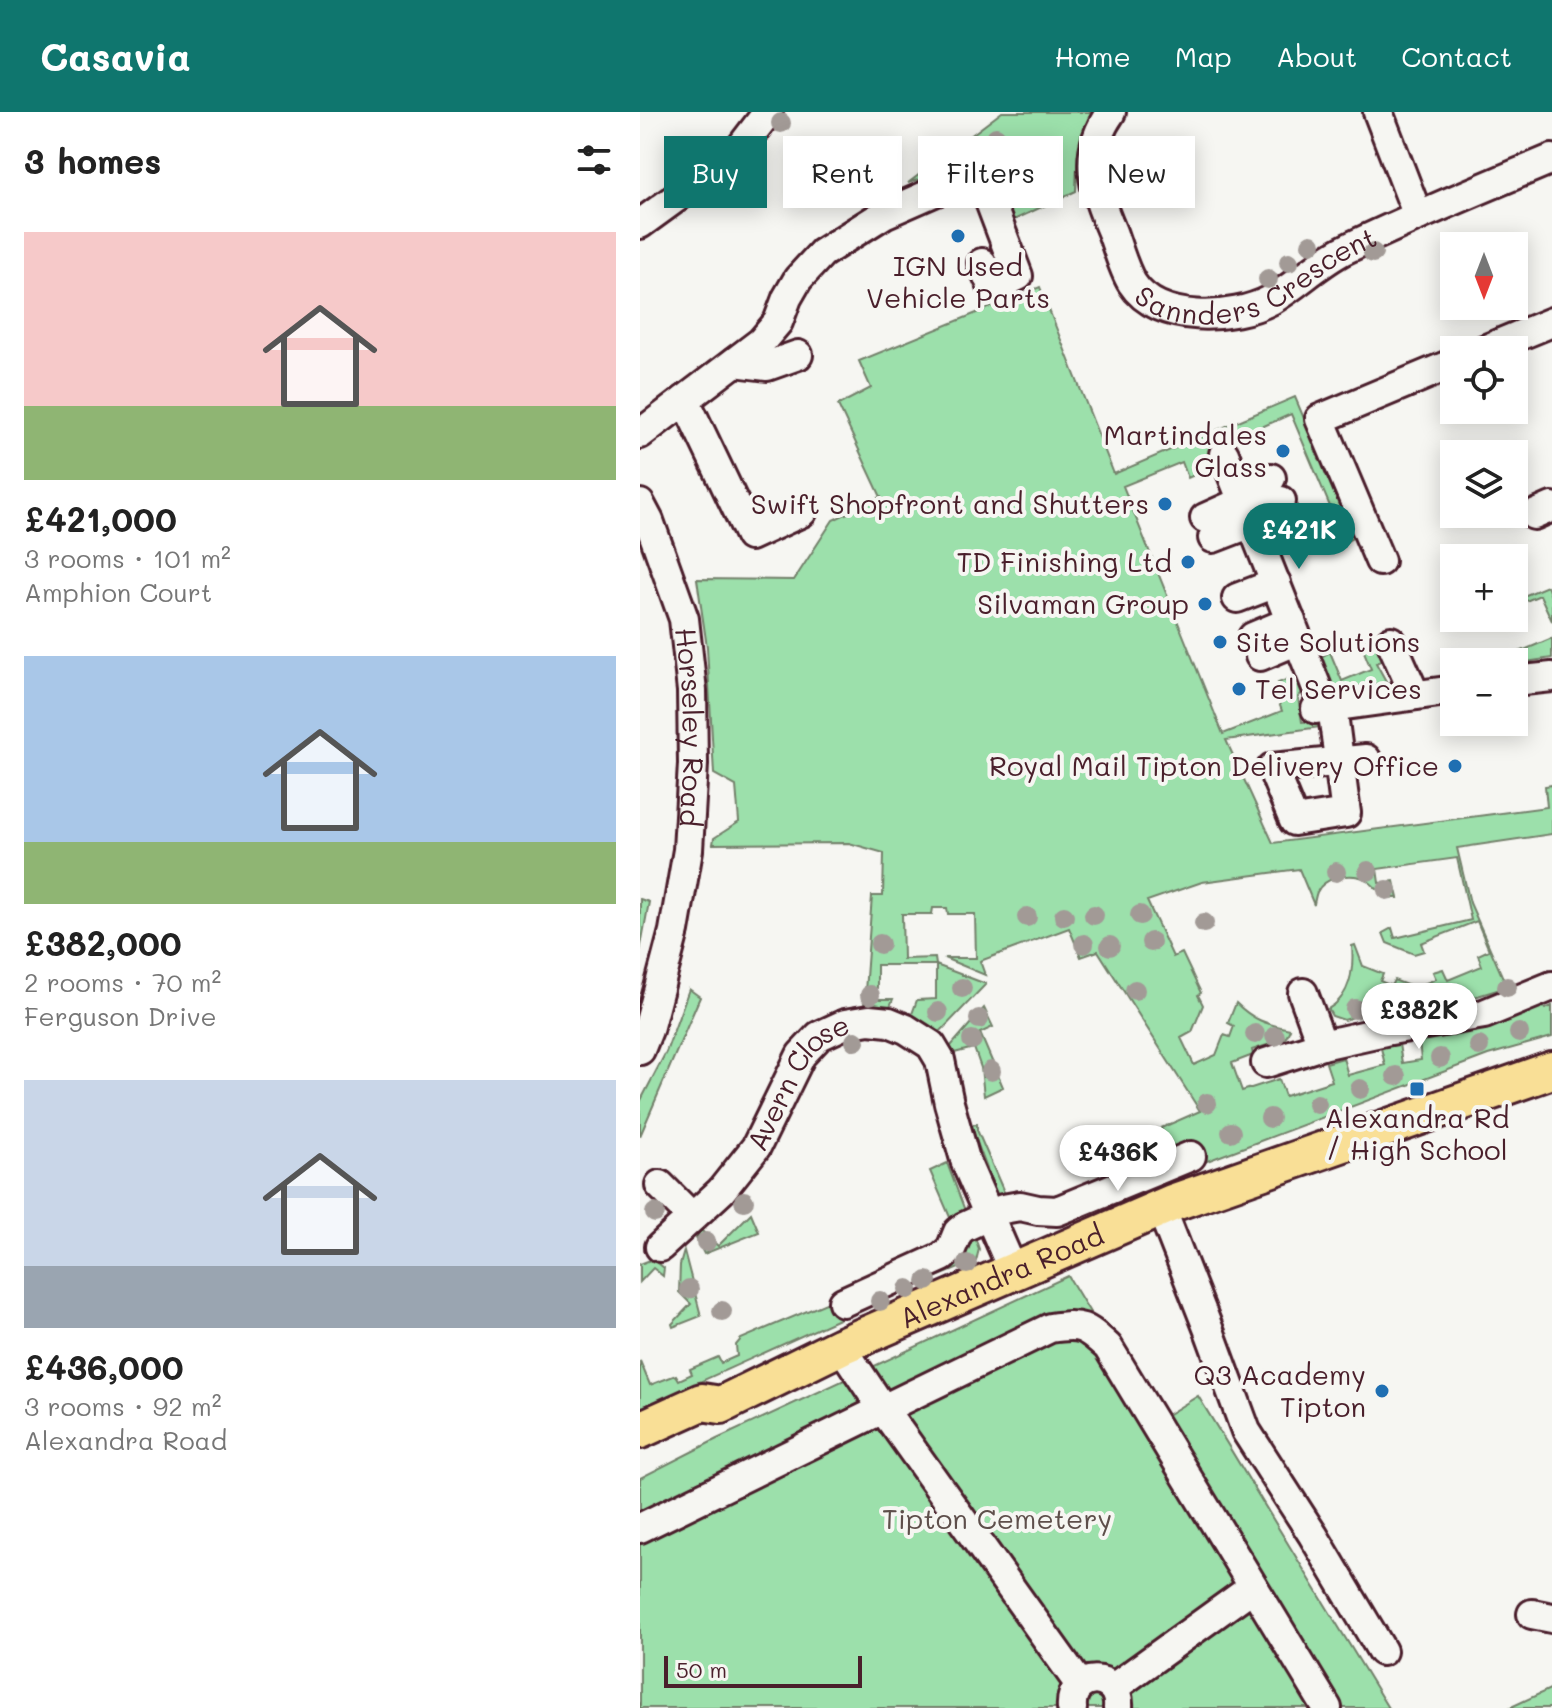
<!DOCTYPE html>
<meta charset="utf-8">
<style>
:root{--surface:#fff;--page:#f6f6f6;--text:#222;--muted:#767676;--accent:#0f766e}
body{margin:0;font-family:Mali,sans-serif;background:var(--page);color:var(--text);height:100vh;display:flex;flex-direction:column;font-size:30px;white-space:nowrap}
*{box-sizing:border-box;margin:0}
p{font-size:26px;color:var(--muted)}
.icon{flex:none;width:44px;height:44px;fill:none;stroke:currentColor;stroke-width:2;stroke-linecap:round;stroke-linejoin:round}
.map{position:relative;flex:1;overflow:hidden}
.side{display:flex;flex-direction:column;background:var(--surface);width:640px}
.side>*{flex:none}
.hud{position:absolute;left:24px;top:24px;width:760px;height:72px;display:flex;gap:16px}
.needle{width:52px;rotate:180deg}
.tools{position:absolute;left:800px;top:120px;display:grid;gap:16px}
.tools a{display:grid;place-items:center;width:88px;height:88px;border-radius:0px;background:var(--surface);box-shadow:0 4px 20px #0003;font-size:40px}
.scale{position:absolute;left:24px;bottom:20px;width:198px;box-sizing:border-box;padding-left:8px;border:4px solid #4a1f2b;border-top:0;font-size:22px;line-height:28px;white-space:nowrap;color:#4a1f2b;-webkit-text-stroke:6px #f6f6f2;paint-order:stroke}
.price{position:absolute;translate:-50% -68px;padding:0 18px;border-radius:28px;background:#fff;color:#222;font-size:26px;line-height:52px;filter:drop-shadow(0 2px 4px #0008)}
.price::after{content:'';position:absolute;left:50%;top:48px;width:24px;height:18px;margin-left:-12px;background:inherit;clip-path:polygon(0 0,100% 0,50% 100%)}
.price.current{background:var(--accent);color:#fff}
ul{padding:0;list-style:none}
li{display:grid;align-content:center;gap:16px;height:424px;padding:0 24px}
li span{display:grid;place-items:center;height:248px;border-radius:0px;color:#555}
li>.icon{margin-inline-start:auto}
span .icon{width:144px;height:144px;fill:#fffc;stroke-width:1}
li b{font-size:34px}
h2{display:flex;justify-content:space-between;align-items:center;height:96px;padding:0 24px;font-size:34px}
.pill{padding:0 28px;border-radius:0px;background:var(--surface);box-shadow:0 4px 20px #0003;font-size:28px;line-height:72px}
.pill.current{background:var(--accent);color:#fff}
header{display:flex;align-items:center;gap:48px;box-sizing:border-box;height:112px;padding:0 40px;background:var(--accent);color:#fff}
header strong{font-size:38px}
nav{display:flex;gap:44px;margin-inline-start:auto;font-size:28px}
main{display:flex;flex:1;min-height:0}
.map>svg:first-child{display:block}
</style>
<header>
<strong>Casavia</strong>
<nav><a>Home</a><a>Map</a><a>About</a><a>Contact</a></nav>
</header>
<main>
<section class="side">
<h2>3 homes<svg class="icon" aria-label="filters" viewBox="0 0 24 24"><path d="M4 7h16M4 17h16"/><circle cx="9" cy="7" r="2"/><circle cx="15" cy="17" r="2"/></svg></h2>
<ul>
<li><span style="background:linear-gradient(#f6c9c9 70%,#8fb573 0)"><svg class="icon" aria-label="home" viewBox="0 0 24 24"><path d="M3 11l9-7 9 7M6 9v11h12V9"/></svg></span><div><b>£421,000</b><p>3 rooms · 101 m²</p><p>Amphion Court</p></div></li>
<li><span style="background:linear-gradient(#a9c7e8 75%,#8fb573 0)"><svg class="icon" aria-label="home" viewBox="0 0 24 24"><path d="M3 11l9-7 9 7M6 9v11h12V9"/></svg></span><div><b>£382,000</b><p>2 rooms · 70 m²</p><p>Ferguson Drive</p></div></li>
<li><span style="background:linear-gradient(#c9d6e8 75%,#9aa5b1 0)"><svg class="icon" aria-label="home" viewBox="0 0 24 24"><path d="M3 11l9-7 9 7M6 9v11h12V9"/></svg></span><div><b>£436,000</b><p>3 rooms · 92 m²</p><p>Alexandra Road</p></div></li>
</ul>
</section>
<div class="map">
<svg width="912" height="1596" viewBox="0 0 912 1596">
<rect width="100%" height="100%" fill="#f6f6f2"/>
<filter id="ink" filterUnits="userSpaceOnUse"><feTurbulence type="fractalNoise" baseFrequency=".0125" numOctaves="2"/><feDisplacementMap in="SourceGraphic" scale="16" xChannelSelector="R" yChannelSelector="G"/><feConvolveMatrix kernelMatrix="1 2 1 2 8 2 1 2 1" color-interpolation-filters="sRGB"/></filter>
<g filter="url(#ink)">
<g fill="#9ce0ab" stroke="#73806b" stroke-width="2">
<path d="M362 0H455C436 21 437 52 436 79L376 107H372L358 69C318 53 308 59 268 71Z"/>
<path d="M400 175 474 362 655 285 714 425 705 430 651 302 572 337 578 352 548 366 542 350 483 374 583 622 642 599 636 583 642 581 638 571 658 563 663 580 658 585 662 610 682 608 687 614 586 628 633 731 907 695 905 674 912 673V722L817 736 830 791 867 875 831 886 758 894 737 898 704 908 692 904 688 897C710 885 714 858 712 834L715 833 723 854 743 862 740 869 751 874 754 868 774 876 796 867 793 860 803 857 808 868 842 854 838 843 849 838 837 809 781 831 784 839 774 842 747 831 743 821 752 816 755 826 831 808 817 746 737 757 739 771 754 769 758 786C738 786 739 775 725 767 711 760 684 765 677 780 676 782 674 791 674 793L659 757 562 770 507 789 533 845 542 841 561 881 558 883 563 893 552 920 541 926 554 953 576 943 584 923 590 925 594 914 588 911 596 891C613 908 626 912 650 917L647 924 643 928 612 938 613 943 592 951 602 979 639 967 645 984 692 969 686 951 703 946 708 963 745 953 741 936 759 932 762 951 781 948 779 929 780 922 845 916 902 892 905 897 912 894V925L848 943 562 1051 532 1041 521 1016 560 999 458 839 441 845 429 816 340 849 345 863 304 846H336L335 802H308L307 796H293L292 802H262L263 847 295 846 296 853 346 872 299 921 272 902 277 888 296 887V853H237V887H253L249 897 224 893 232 784H243L244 741 209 731 73 732 74 726 99 710 96 674 74 662 67 535 57 467 154 468 193 408 241 385 198 293 231 276 219 249Z"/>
<polygon points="907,474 912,487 912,509 900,483 874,494 874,488"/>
<polygon points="735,521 746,546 736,551 747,571 694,578 689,574 678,547 690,540 702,569 731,557 719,527"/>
<polygon points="912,526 912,546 874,552 874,550 849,550 861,544 863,547"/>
<polygon points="0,787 9,790 0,839"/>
<polygon points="49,877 60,885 0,1024 0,990 26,940"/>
<polygon points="344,896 353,915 340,921 363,975 344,984 341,956 334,936 314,941 310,935"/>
<polygon points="337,1012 337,1018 367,1087 359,1088 333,1020 331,1013"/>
<polygon points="307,1051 327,1104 312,1110 290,1059"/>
<polygon points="111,1101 119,1120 64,1142 56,1126 61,1118 78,1134"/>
<polygon points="333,1120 339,1137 336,1149 268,1177 266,1169"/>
<polygon points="44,1139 61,1204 33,1215 32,1212 51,1192 39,1180 40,1153"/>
<polygon points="13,1147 24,1156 23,1164 13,1156 0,1170 0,1152"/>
<polygon points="428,1164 463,1222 519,1308 558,1284 748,1596 0,1596 0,1366 77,1327"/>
<polygon points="193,1188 201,1206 2,1296 0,1292 0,1249 10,1273 36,1263 39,1268 52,1262 50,1257 78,1245 81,1251 97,1244 96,1233 101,1227"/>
<polygon points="912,1576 912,1596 869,1596"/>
</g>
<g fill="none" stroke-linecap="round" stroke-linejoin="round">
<g stroke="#4a1f2b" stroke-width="34">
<g id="minor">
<path id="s1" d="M471 0C441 42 454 77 472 120 478 136 483 156 492 171 518 212 593 208 631 188 657 173 679 150 706 137 774 104 843 76 912 47"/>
<polyline points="738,0 778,104"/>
<polyline points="0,112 95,43 128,0"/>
<polyline points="844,238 912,210"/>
<polyline points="95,250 127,254 158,243"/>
<polyline points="45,288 110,424 162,400"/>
<polyline points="0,322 121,230 138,210 147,186 158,167 182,141 244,102 308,74 329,71 340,75 349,87 378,164 353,176 342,151"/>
<polyline points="584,342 685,596"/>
<polyline points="599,380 631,366"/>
<path id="s2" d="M0 392 9 409 44 507 52 579 53 652 48 738 34 819 8 918 0 938"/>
<polyline points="608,403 641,389"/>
<polyline points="894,403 912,395"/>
<polyline points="565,406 603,389"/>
<polyline points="573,426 612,411"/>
<polyline points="740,449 680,307 814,251"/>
<polyline points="597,486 636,471"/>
<polyline points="613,525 651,509"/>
<polyline points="751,529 775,583"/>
<polyline points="620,544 658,528"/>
<polyline points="874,569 912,565"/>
<path d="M692 595C697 630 701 666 706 701L654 709 632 656 726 647"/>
<polyline points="676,597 814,578"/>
<polyline points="663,881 682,933"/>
<polyline points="626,951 682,933 745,919 844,902 912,874"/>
<polyline points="20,1073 52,1105"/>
<polyline points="521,1096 570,1221 606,1319 673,1423 742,1539"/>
<path id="s3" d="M20 1135 81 1079 116 1035 161 943 179 924 205 912 229 908 249 910 266 917 291 933 300 948 309 991 326 1051 374 1161"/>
<polyline points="203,1190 302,1145 311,1137 318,1120 324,1115 363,1097 380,1094 398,1098 417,1099 551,1044"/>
<path d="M201 1234 243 1297 410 1216C442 1211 445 1214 468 1235L687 1596"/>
<polyline points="0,1416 243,1297 440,1573"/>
<polyline points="892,1502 912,1506"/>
<polyline points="473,1576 613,1475"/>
<path d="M432 1596C429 1559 481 1559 478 1596"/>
</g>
</g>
<g stroke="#4a1f2b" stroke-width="42">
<g id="major">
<path id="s4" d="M0 1318 62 1290 81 1293 201 1234 532 1091 912 958"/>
</g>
</g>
<use href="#minor" stroke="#f6f6f2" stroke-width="28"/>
<use href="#major" stroke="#f9df96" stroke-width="36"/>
</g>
<g fill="#a29a96">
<circle cx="141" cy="11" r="10"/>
<circle cx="356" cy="25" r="10"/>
<circle cx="360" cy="54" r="10"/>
<circle cx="103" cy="56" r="10"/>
<circle cx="671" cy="132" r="10"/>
<circle cx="733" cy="141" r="10"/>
<circle cx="649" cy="150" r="10"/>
<circle cx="628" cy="167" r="10"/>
<circle cx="728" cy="759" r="10"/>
<circle cx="696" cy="760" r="10"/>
<circle cx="747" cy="778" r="10"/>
<circle cx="454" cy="803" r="10"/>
<circle cx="500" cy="803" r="10"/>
<circle cx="424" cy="804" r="10"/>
<circle cx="387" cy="805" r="10"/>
<circle cx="564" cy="811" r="10"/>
<circle cx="511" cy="830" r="10"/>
<circle cx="240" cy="832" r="10"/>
<circle cx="444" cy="832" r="10"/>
<circle cx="470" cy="834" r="10"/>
<circle cx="867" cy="875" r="10"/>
<circle cx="322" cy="876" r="10"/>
<circle cx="495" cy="878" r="10"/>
<circle cx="230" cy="883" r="10"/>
<circle cx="715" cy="897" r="10"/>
<circle cx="298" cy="900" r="10"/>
<circle cx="339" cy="907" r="10"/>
<circle cx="879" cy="921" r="10"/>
<circle cx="615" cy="922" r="10"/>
<circle cx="635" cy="924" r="10"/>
<circle cx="332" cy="928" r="10"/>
<circle cx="215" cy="929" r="10"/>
<circle cx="839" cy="934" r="10"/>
<circle cx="800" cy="946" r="10"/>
<circle cx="351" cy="959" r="10"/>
<circle cx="756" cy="964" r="10"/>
<circle cx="720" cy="977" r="10"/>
<circle cx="567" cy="991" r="10"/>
<circle cx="677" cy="992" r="10"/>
<circle cx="630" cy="1006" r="10"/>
<circle cx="591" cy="1020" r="10"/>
<circle cx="104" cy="1089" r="10"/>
<circle cx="15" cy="1101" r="10"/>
<circle cx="66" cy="1130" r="10"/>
<circle cx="327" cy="1152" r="10"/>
<circle cx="287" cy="1169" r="10"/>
<circle cx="49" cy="1177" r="10"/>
<circle cx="268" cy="1177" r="10"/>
<circle cx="240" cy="1189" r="10"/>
<circle cx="82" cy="1199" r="10"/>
</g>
</g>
<g fill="#1f6fb2" stroke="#f6f6f2" stroke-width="3">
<circle cx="318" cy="124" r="8"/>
<circle cx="643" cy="339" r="8"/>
<circle cx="525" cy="392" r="8"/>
<circle cx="548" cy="450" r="8"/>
<circle cx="565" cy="492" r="8"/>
<circle cx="580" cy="530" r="8"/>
<circle cx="599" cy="577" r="8"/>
<circle cx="815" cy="654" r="8"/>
<rect x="769" y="969" width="16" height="16" rx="4"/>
<circle cx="742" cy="1279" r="8"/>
</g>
<g text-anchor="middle" stroke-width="8" stroke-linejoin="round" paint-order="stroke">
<g font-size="28" fill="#4a1f2b" stroke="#f6f6f2">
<text dy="10" stroke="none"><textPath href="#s1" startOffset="324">Sannders Crescent</textPath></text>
<text dy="10" stroke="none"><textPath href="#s2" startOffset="232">Horseley Road</textPath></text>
<text dy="10" stroke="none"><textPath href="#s3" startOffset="218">Avern Close</textPath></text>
<text dy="10" stroke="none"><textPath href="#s4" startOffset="396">Alexandra Road</textPath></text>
</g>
<g font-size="28" fill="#4a1f2b" stroke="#f6f6f2" text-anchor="end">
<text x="318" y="164" text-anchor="middle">IGN Used<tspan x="318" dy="32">Vehicle Parts</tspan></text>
<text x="627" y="333">Martindales<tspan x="627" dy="32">Glass</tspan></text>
<text x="509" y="402">Swift Shopfront and Shutters</text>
<text x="532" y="460">TD Finishing Ltd</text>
<text x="549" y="502">Silvaman Group</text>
<text x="596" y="540" text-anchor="start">Site Solutions</text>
<text x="615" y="587" text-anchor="start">Tel Services</text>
<text x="799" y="664">Royal Mail Tipton Delivery Office</text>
<text x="777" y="1016" text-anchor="middle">Alexandra Rd<tspan x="777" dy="32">/ High School</tspan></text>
<text x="726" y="1273">Q3 Academy<tspan x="726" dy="32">Tipton</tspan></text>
</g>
<g font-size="28" fill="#5e4f4b" stroke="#f6f6f2">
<text x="357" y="1417">Tipton Cemetery</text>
</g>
</g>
</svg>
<div class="tools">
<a><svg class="needle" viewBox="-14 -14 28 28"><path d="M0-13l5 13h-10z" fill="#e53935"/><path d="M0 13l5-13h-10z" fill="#767676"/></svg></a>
<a><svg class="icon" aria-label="locate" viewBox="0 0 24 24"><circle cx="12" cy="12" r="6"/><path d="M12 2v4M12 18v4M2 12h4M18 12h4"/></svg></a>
<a><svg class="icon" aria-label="layers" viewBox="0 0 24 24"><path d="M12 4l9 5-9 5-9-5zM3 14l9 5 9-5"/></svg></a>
<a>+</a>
<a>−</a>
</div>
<div class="scale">50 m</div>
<b class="price current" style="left:659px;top:459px">£421K</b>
<b class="price" style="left:779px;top:939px">£382K</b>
<b class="price" style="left:478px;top:1081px">£436K</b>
<div class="hud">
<a class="pill current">Buy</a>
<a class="pill">Rent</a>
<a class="pill">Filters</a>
<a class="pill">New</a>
</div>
</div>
</main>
